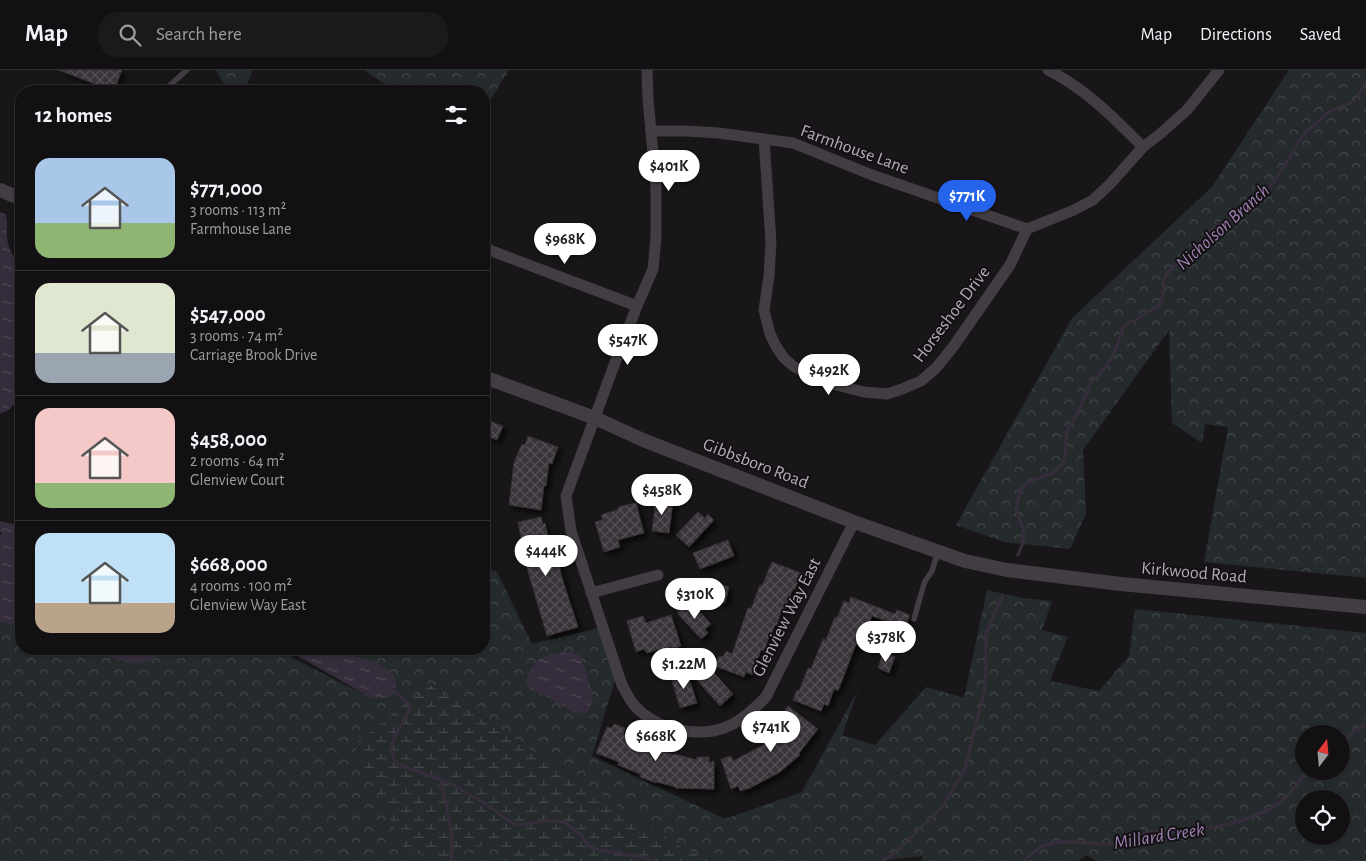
<!DOCTYPE html>
<meta charset="utf-8">
<style>
:root{--surface:#121012;--page:#1b191b;--text:#f1f3f6;--muted:#9c9d9f;--line:#313032;--accent:#2563eb}
body{margin:0;font-family:"Alegreya Sans",sans-serif;background:var(--page);color:var(--text);height:100vh;display:flex;flex-direction:column;font-size:19px;white-space:nowrap}
*{box-sizing:border-box;margin:0}
p{font-size:16px;color:var(--muted)}
.icon{flex:none;width:28px;height:28px;fill:none;stroke:currentColor;stroke-width:2;stroke-linecap:round;stroke-linejoin:round}
.map{position:relative;flex:1;overflow:hidden}
.panel{position:absolute;left:15px;top:15px;width:475px;height:570px;display:flex;flex-direction:column;background:var(--surface);border-radius:20px;box-shadow:0 1px 4px #0004,0 0 0 1px var(--line)}
.panel>*{flex:none}
.needle{width:32px;rotate:16deg}
.tools{position:absolute;left:1295px;top:655px;display:grid;gap:10px}
.tools a{display:grid;place-items:center;width:55px;height:55px;border-radius:50%;background:var(--surface);box-shadow:0 1px 4px #0004,0 0 0 1px var(--line);font-size:25px}
.price{position:absolute;translate:-50% -42px;padding:0 11px;border-radius:18px;background:#fff;color:#222;font-size:16px;line-height:32px;filter:drop-shadow(0 1px 2px #0008)}
.price::after{content:'';position:absolute;left:50%;top:30px;width:15px;height:11px;margin-left:-8px;background:inherit;clip-path:polygon(0 0,100% 0,50% 100%)}
.price.on{background:var(--accent);color:#fff}
ul{padding:0;list-style:none}
li{display:flex;align-items:center;gap:15px;height:125px;padding:0 20px}
li+li{border-top:1px solid var(--line)}
li span{display:grid;place-items:center;flex:none;width:140px;height:100px;border-radius:15px;color:#555}
li>.icon{margin-inline-start:auto}
span .icon{width:60px;height:60px;fill:#fffc;stroke-width:1}
li b{font-size:21px}
h2{display:flex;justify-content:space-between;align-items:center;height:60px;padding:0 20px;font-size:21px}
header{display:flex;align-items:center;gap:30px;box-sizing:border-box;height:70px;padding:0 25px;background:var(--surface);border-bottom:1px solid var(--line)}
header strong{font-size:24px}
nav{display:flex;gap:28px;margin-inline-start:auto;font-size:18px}
.search{width:350px;height:45px;background:var(--page);display:flex;align-items:center;gap:12px;box-sizing:border-box;padding:0 18px;border-radius:20px;color:var(--muted);font-size:19px}
.map>svg:first-child{display:block}
</style>
<header>
<strong>Map</strong>
<div class="search"><svg class="icon" aria-label="search" viewBox="0 0 24 24"><circle cx="10" cy="10" r="6"/><path d="M15 15l6 6"/></svg>Search here</div>
<nav><a>Map</a><a>Directions</a><a>Saved</a></nav>
</header>
<div class="map">
<svg width="1366" height="791" viewBox="0 0 1366 791">
<defs>
<pattern id="forest-crowns" width="20" height="18" patternUnits="userSpaceOnUse" patternTransform="scale(1.25)"><rect width="20" height="18" fill="#252b2d"/><path d="M2 6a3 3 0 1 1 6 0M12 15a3 3 0 1 1 6 0" fill="none" stroke="#424749"/></pattern>
<pattern id="wetland-marsh" width="20" height="14" patternUnits="userSpaceOnUse" patternTransform="scale(1.25)"><rect width="20" height="14" fill="#252b2d"/><path d="M1 5h8M5 5V1M11 12h8M15 12V8" fill="none" stroke="#424749"/></pattern>
<pattern id="water-ripples" width="26" height="14" patternUnits="userSpaceOnUse" patternTransform="scale(1.25)"><rect width="26" height="14" fill="#362d3c"/><path d="M2 4q2-2 4 0t4 0M15 11q2-2 4 0t4 0" fill="none" stroke="#514956"/></pattern>
<pattern id="building-cross-hatch" width="8" height="8" patternUnits="userSpaceOnUse" patternTransform="scale(1.25)"><rect width="8" height="8" fill="#3a363a"/><path d="M0 0l8 8M0 8l8-8" fill="none" stroke="#545054"/></pattern>
<filter id="shadow"><feDropShadow dx="4" dy="4" stdDeviation="2.5" flood-color="#0009"/></filter>
</defs>
<rect width="100%" height="100%" fill="#181618"/>
<g fill="url(#forest-crowns)" fill-rule="evenodd">
<polygon points="216,0 253,0 244,21 228,21"/>
<polygon points="364,0 509,0 490,30 484,29 484,21 412,21 392,19"/>
<polygon points="1289,0 1366,0 1366,508 1204,492 1228,357 1205,354 1202,373 1172,353 1169,260 1083,380 1086,444 1070,479 1004,472 956,455 1072,248 1212,117"/>
<path d="M484 498 497 502 532 574 599 558 616 607 592 686 725 749 802 722 858 620 842 665 875 675 926 617 964 628 987 520 1022 528 1052 531 1042 560 1068 567 1050 611 1099 621 1129 586 1135 539 1366 563V791H1096L1087 785 1078 791H921L923 786 878 791H712L684 779 429 614 354 676 436 790 493 772 507 791H0V548L21 555V579H275L369 627 322 579H484ZM1304 664H1341V701H1304ZM1304 729H1341V766H1304Z"/>
</g>
<polygon fill="url(#wetland-marsh)" points="429,614 684,779 712,791 507,791 493,772 436,790 404,779 354,675"/>
<g fill="url(#water-ripples)">
<path d="M0 142 5 144C9 152 6 159 7 168 8 179 14 189 21 197V328L7 341 0 344Z"/>
<polygon points="0,451 21,456 21,558 0,551 0,465 2,463 0,462"/>
<polygon points="84,579 176,579 142,593 127,592"/>
<path d="M286 579H341L356 587 376 593 390 601 396 609C397 625 383 631 369 627Z"/>
<path d="M569 582 577 584 580 586 586 600 593 628 589 641 585 643 573 642 548 627 531 620 527 615 526 611C537 585 543 585 569 582Z"/>
</g>
<g fill="none" stroke-linecap="round" stroke-linejoin="round">
<g stroke="#362d3c" stroke-width="3">
<polyline points="1018,485 1022,475 1024,466 1023,460 1016,439 1020,421 1028,412 1053,403 1063,393 1066,382 1066,366 1069,357 1079,340 1091,313 1098,306 1111,289 1116,279 1123,256 1136,250 1158,236 1162,230 1164,210 1166,205 1175,196 1189,190 1199,180 1204,174 1211,160 1221,153 1227,151 1241,140 1246,133 1251,130 1256,129 1264,122 1270,117 1285,95 1302,67 1309,59 1329,42 1354,31 1366,12"/>
<path d="M391 618 408 633 410 637C404 657 382 672 397 694L447 712 488 735 507 750 515 754 523 755 542 751H559L566 753 580 764 589 776 599 780 643 787 651 791"/>
<path d="M1341 677C1348 666 1354 659 1366 655"/>
<polyline points="441,709 452,766 451,791"/>
<polyline points="883,791 898,780 942,737 957,712 964,702 984,623 986,594 986,563 1002,527"/>
<polyline points="1023,791 1040,777 1052,773 1062,772 1113,774 1131,766 1150,762 1173,762 1191,760 1220,756 1240,751 1269,740 1284,729 1291,722 1302,708 1313,701"/>
</g>
</g>
<g fill="url(#building-cross-hatch)" stroke="#343034" filter="url(#shadow)">
<polygon points="58,0 122,0 114,21"/>
<polygon points="484,349 503,356 497,370 484,365"/>
<polygon points="528,366 558,377 552,394 549,393 546,416 544,415 541,440 509,435 514,392 522,374 525,375"/>
<polygon points="656,429 673,431 669,463 652,461"/>
<polygon points="636,433 644,463 618,470 620,477 604,482 595,452 603,450 601,445 619,439 618,437"/>
<polygon points="698,442 705,448 708,444 714,450 689,477 676,465"/>
<polygon points="541,447 543,454 545,453 550,476 554,475 563,511 578,557 547,566 524,488 519,489 516,480 523,478 518,452"/>
<polygon points="728,470 734,486 700,499 693,483"/>
<polygon points="772,492 801,503 795,519 793,519 783,543 781,542 777,555 775,555 771,565 770,564 764,581 761,580 752,605 746,602 744,607 715,596 719,586 723,587 726,581 732,584 748,538 751,539 760,515 762,516"/>
<polygon points="699,508 729,517 725,533 694,524"/>
<polygon points="851,527 895,544 897,540 910,545 904,560 891,555 892,553 872,546 869,553 867,552 858,575 856,574 838,621 834,619 828,636 824,634 821,641 793,630 797,620 799,621 808,598 811,599 823,569 826,570 835,547 837,548 844,531 849,533"/>
<polygon points="690,531 711,554 705,559 708,563 701,569 677,543"/>
<polygon points="671,545 681,576 673,579 672,577 664,579 663,578 647,583 644,579 636,582 627,551 643,546 646,553"/>
<polygon points="883,583 895,587 889,603 878,598"/>
<polygon points="708,596 733,624 720,636 695,608"/>
<polygon points="687,602 697,633 680,638 671,607"/>
<polygon points="788,636 818,659 799,683 800,685 780,702 750,718 740,721 738,716 731,719 721,689 731,686 733,691 767,673 765,671 785,655 778,650"/>
<polygon points="614,654 625,658 623,664 646,673 645,674 674,685 675,684 697,690 697,687 709,687 709,693 714,691 714,719 675,718 676,717 657,712 656,713 640,707 640,704 618,695 619,692 596,683 607,657 612,658"/>
</g>
<g fill="none" stroke-linecap="round" stroke-linejoin="round">
<g stroke="#423d42" stroke-width="5.5">
<polyline points="165,21 168,17 187,0"/>
<polyline points="914,549 921,524 925,511 932,501 938,481"/>
</g>
<g stroke="#423d42" stroke-width="11">
<path d="M647 0 648 29 656 116V168L653 199 637 236 613 298 566 426 571 461 622 615C626 622 629 629 634 635 657 661 702 670 733 654 746 647 756 637 766 627L854 452"/>
<path d="M1048 0C1085 18 1114 48 1143 77"/>
<polyline points="651,61 687,61 719,63 793,73 872,105 1027,159 1074,140 1093,130 1110,114 1143,77 1160,64 1187,40 1219,0"/>
<polyline points="764,69 771,172 769,206 764,240 770,264 777,278 784,288 793,296 808,304 833,314 864,322 887,324 902,319 921,311 936,298 953,277 1010,195 1027,159"/>
<polyline points="484,178 637,236"/>
<polyline points="591,523 658,505"/>
</g>
<g stroke="#423d42" stroke-width="14">
<polyline points="0,120 21,129"/>
<polyline points="484,307 595,348 643,370 854,452 965,491 1007,500 1121,514 1366,537"/>
</g>
</g>
<g text-anchor="middle" stroke-width="4" stroke-linejoin="round" paint-order="stroke">
<g font-size="18" fill="#b6a9b8" stroke="#131113">
<text transform="translate(855 79) rotate(20)" y="6">Farmhouse Lane</text>
<text transform="translate(951 244) rotate(-53)" y="6">Horseshoe Drive</text>
<text transform="translate(756 393) rotate(21)" y="6">Gibbsboro Road</text>
<text transform="translate(1194 502) rotate(5)" y="6">Kirkwood Road</text>
<text transform="translate(786 547) rotate(-63)" y="6">Glenview Way East</text>
</g>
<g font-size="19" font-style="italic" fill="#9f81b2" stroke="#131113">
<text transform="translate(1222 156) rotate(-42)" y="7">Nicholson Branch</text>
<text transform="translate(1159 765) rotate(-9)" y="7">Millard Creek</text>
</g>
</g>
</svg>
<div class="tools">
<a><svg class="needle" viewBox="-14 -14 28 28"><path d="M0-13l5 13h-10z" fill="#e53935"/><path d="M0 13l5-13h-10z" fill="#9c9d9f"/></svg></a>
<a><svg class="icon" aria-label="locate" viewBox="0 0 24 24"><circle cx="12" cy="12" r="6"/><path d="M12 2v4M12 18v4M2 12h4M18 12h4"/></svg></a>
</div>
<b class="price" style="left:669px;top:122px">$401K</b>
<b class="price on" style="left:967px;top:152px">$771K</b>
<b class="price" style="left:565px;top:195px">$968K</b>
<b class="price" style="left:628px;top:296px">$547K</b>
<b class="price" style="left:829px;top:326px">$492K</b>
<b class="price" style="left:662px;top:446px">$458K</b>
<b class="price" style="left:546px;top:507px">$444K</b>
<b class="price" style="left:695px;top:550px">$310K</b>
<b class="price" style="left:886px;top:593px">$378K</b>
<b class="price" style="left:684px;top:620px">$1.22M</b>
<b class="price" style="left:771px;top:683px">$741K</b>
<b class="price" style="left:656px;top:692px">$668K</b>
<section class="panel">
<h2>12 homes<svg class="icon" aria-label="filters" viewBox="0 0 24 24"><path d="M4 7h16M4 17h16"/><circle cx="9" cy="7" r="2"/><circle cx="15" cy="17" r="2"/></svg></h2>
<ul>
<li><span style="background:linear-gradient(#a9c7e8 65%,#8fb573 0)"><svg class="icon" aria-label="home" viewBox="0 0 24 24"><path d="M3 11l9-7 9 7M6 9v11h12V9"/></svg></span><div><b>$771,000</b><p>3 rooms · 113 m²</p><p>Farmhouse Lane</p></div></li>
<li><span style="background:linear-gradient(#dfe7d0 70%,#9aa5b1 0)"><svg class="icon" aria-label="home" viewBox="0 0 24 24"><path d="M3 11l9-7 9 7M6 9v11h12V9"/></svg></span><div><b>$547,000</b><p>3 rooms · 74 m²</p><p>Carriage Brook Drive</p></div></li>
<li><span style="background:linear-gradient(#f6c9c9 75%,#8fb573 0)"><svg class="icon" aria-label="home" viewBox="0 0 24 24"><path d="M3 11l9-7 9 7M6 9v11h12V9"/></svg></span><div><b>$458,000</b><p>2 rooms · 64 m²</p><p>Glenview Court</p></div></li>
<li><span style="background:linear-gradient(#bfe0f5 70%,#b9a48a 0)"><svg class="icon" aria-label="home" viewBox="0 0 24 24"><path d="M3 11l9-7 9 7M6 9v11h12V9"/></svg></span><div><b>$668,000</b><p>4 rooms · 100 m²</p><p>Glenview Way East</p></div></li>
</ul>
</section>
</div>
